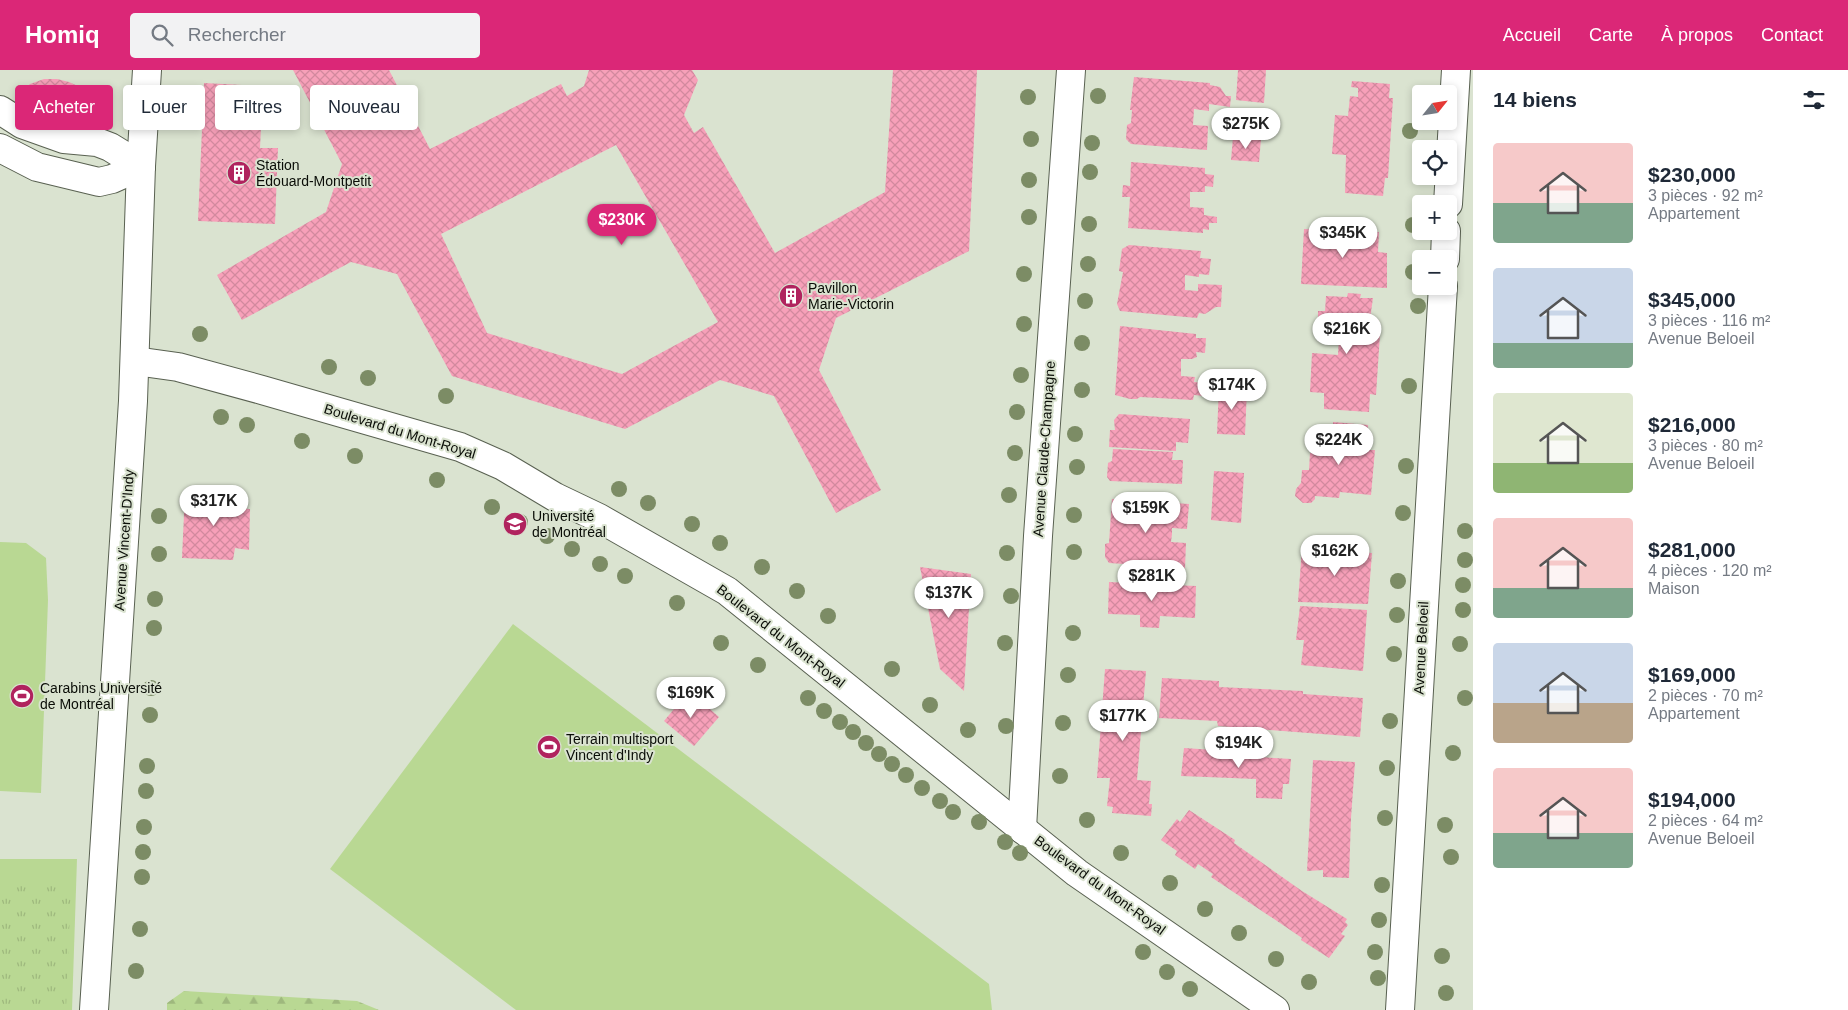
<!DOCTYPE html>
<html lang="fr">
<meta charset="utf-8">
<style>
:root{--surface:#fff;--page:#f2f2f3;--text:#1f2937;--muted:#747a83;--accent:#db2777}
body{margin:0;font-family:Arial,sans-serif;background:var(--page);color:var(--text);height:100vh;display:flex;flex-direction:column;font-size:19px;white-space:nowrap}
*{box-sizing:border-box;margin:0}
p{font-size:16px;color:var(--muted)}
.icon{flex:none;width:28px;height:28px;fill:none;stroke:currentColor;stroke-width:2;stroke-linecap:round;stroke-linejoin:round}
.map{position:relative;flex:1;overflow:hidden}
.panel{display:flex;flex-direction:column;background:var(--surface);width:375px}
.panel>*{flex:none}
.banner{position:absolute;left:15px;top:15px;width:475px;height:45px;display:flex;gap:10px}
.needle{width:32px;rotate:60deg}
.fabs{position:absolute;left:1412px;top:15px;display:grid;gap:10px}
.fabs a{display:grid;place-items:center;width:45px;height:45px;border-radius:5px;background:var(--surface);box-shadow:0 2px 8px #0003;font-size:25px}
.price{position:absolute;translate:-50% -42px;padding:0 11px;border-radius:18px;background:#fff;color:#222;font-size:16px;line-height:32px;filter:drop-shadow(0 1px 2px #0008)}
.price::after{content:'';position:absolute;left:50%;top:30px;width:15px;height:11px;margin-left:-8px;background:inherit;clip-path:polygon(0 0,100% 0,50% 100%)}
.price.on{background:var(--accent);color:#fff}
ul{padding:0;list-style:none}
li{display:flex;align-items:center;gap:15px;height:125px;padding:0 20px}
li span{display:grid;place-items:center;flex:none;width:140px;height:100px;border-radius:5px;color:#555}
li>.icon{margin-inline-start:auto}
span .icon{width:60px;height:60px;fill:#fffc;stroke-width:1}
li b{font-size:21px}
h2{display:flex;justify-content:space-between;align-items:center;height:60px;padding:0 20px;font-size:21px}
.pill{padding:0 18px;border-radius:5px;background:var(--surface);box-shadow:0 2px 8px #0003;font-size:18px;line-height:45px}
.pill.on{background:var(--accent);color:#fff}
header{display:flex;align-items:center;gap:30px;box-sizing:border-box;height:70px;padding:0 25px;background:var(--accent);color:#fff}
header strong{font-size:24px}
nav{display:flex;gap:28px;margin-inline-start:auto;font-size:18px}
.search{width:350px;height:45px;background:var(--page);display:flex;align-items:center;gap:12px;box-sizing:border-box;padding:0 18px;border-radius:5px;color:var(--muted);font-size:19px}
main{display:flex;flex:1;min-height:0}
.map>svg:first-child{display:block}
</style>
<header>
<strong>Homiq</strong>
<div class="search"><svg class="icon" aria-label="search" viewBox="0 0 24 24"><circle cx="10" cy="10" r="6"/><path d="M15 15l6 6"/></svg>Rechercher</div>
<nav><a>Accueil</a><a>Carte</a><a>À propos</a><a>Contact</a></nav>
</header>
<main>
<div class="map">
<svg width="1473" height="940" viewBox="0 0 1473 940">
<defs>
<pattern id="forest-firs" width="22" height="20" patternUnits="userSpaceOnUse" patternTransform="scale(1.25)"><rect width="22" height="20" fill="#b9d893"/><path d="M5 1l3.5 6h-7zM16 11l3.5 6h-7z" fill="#9eb87d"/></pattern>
<pattern id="park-tufts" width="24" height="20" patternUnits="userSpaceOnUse" patternTransform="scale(1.25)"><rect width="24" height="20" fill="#b9d893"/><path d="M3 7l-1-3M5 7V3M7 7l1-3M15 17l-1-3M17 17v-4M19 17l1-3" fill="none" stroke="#9eb87d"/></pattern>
<pattern id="building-cross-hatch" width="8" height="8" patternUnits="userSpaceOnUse" patternTransform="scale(1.25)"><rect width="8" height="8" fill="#f7a0b9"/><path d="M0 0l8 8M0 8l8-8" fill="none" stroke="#d2899e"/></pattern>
</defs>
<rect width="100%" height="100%" fill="#dae3d0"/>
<g fill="#b9d893">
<polygon points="0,472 26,473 46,488 48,530 41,723 0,721"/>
<polygon points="513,554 989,914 992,940 516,940 330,799"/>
<polygon points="0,789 77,789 72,940 0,940"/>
</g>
<polygon fill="url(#forest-firs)" points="184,921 357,931 379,940 167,940 167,933"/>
<polygon fill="url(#park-tufts)" points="0,812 71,815 66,940 0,940"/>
<g fill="url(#building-cross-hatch)" fill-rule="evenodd">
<path d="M293 0H389L430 79 561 14 567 26 584 16 589 0H692L698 10 684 45 694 63 703 57 775 183 885 122 893 0H977L969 181 836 248 819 300 881 420 836 443 774 326 720 310 625 359 452 306 397 204 351 192 242 250 217 205 326 142 342 94ZM616 75 718 252 622 304 487 263 441 164Z"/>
<polygon points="1238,0 1266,0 1264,33 1236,30"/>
<polygon points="1134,7 1210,13 1210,15 1220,17 1226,26 1231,26 1230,37 1209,34 1209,41 1194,39 1193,55 1208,56 1207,80 1131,74 1126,69 1127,55 1131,53 1132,40 1130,40"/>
<polygon points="44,9 57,9 69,12 82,18 104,33 100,39 92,46 82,49 70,49 41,35 20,23 30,14"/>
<polygon points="1352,11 1390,14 1389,28 1393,28 1388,108 1385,108 1383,126 1345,123 1346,85 1332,84 1335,45 1348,46 1350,26 1358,27 1358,18 1351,17"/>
<polygon points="204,13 263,16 260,78 278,78 275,154 198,151"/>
<polygon points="1233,67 1261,69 1259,92 1231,90"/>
<polygon points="1131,92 1205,98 1205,104 1214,105 1213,117 1205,116 1205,122 1190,122 1190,137 1204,138 1204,145 1217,147 1217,153 1209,153 1209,160 1203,159 1203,163 1128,158 1130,127 1122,127 1123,115 1130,116"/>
<polygon points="1304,159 1379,162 1378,182 1387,183 1387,218 1301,214"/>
<polygon points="1129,175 1201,181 1200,188 1211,189 1209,205 1199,204 1199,207 1185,205 1185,220 1198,221 1198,214 1222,215 1221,237 1216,237 1205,244 1199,243 1197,248 1120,241 1117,234 1123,202 1119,201 1122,179"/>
<polygon points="1348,223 1361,224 1360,228 1373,228 1370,249 1379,250 1378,261 1371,260 1370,263 1380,264 1376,325 1370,324 1369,342 1324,339 1324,323 1310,322 1312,283 1338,285 1339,268 1318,266 1318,241 1325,241 1326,226 1347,227"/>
<polygon points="1120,256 1196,264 1196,268 1206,268 1205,283 1196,282 1197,287 1192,289 1181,289 1181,306 1195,307 1194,312 1204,313 1204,326 1194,325 1193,330 1140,327 1137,329 1130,329 1115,325"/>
<polygon points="1219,317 1247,319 1245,365 1217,364"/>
<polygon points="1119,344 1190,349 1188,373 1176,372 1176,381 1109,377 1110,360 1115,360 1114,350"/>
<polygon points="1333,352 1368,355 1366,380 1375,380 1371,425 1340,422 1339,428 1315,426 1315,429 1311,433 1303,433 1295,426 1296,419 1301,413 1302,400 1309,400 1310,383 1314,383 1315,377 1332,378"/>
<polygon points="1113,379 1173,382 1172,390 1183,390 1182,414 1110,411 1107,407 1108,393 1112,391"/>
<polygon points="1214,401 1244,403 1241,453 1211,450"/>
<polygon points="185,423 235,425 234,438 250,439 249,480 235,478 233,490 182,488"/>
<polygon points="1112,429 1189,434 1187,459 1172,458 1172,464 1171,472 1186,473 1185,498 1109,493 1105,487 1105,474 1109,473"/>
<polygon points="1302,478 1372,483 1368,534 1298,532"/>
<polygon points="920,497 971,504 964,621 940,599"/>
<polygon points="1109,512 1196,516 1195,548 1160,546 1159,558 1140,557 1140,545 1108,544"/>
<polygon points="1300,536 1367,540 1363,601 1301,595 1304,570 1296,570"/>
<polygon points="1105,599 1146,601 1137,710 1151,711 1149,734 1152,734 1151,746 1112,743 1113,737 1107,736 1110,708 1097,708"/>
<polygon points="1162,608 1219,611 1219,617 1303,621 1303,624 1363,628 1360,667 1218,656 1217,651 1159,648"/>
<polygon points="689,621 719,647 694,676 664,651"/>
<polygon points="1184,678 1259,683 1258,687 1291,689 1289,714 1283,714 1282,729 1256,728 1256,709 1181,706"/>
<polygon points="1313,690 1355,692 1351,748 1349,808 1323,807 1323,800 1307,801"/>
<polygon points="1189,740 1235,770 1234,773 1302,821 1347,849 1345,852 1348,855 1341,864 1345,866 1329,888 1301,870 1302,868 1280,853 1211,807 1213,804 1198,794 1195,799 1175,785 1177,781 1161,770 1177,749 1180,752"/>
</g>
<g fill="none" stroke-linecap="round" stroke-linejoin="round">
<g stroke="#596151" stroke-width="30">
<g id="minor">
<polyline points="1448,134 1456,0"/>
<polyline points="1445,189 1446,161"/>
<polyline points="135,291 178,297 262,320 460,377 503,396 555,427 599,448 727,521 1077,803 1275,940"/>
<polyline points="1022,759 1038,466 1071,0"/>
<polyline points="94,940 133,331 141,96"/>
<polyline points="1400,940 1443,216"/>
</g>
</g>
<g stroke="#596151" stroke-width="30">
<g id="tertiary">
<polyline points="0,40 22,54 64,69 97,72 110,77 141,96"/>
<polyline points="0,78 37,97 99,112 112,109 141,96"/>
<polyline points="141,96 147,0"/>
</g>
</g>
<use href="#minor" stroke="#fff" stroke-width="28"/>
<use href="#tertiary" stroke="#fff" stroke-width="28"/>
</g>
<g fill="#7c8c65">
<circle cx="1098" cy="26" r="8"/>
<circle cx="1028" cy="27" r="8"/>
<circle cx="1410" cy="61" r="8"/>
<circle cx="1031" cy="69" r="8"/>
<circle cx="1092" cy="73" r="8"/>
<circle cx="1090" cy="102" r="8"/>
<circle cx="1029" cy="110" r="8"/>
<circle cx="1029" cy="147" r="8"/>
<circle cx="1089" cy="154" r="8"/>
<circle cx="1413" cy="155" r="8"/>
<circle cx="1088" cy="194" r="8"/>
<circle cx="1413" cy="202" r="8"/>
<circle cx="1024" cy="204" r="8"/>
<circle cx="1085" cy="231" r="8"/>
<circle cx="1418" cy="236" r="8"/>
<circle cx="1024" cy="254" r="8"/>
<circle cx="200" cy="264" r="8"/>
<circle cx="1082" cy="273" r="8"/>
<circle cx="329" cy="297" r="8"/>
<circle cx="1021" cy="305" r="8"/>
<circle cx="368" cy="308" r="8"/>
<circle cx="1409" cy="316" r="8"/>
<circle cx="1082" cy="320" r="8"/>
<circle cx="446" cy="326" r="8"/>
<circle cx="1017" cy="342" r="8"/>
<circle cx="221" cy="347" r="8"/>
<circle cx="247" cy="355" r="8"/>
<circle cx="1075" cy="364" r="8"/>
<circle cx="302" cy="371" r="8"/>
<circle cx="1015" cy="383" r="8"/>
<circle cx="355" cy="386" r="8"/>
<circle cx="1406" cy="396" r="8"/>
<circle cx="1077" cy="397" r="8"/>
<circle cx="437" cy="410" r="8"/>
<circle cx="619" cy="419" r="8"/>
<circle cx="1009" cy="425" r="8"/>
<circle cx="648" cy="433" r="8"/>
<circle cx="492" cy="437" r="8"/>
<circle cx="1403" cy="443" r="8"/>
<circle cx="1074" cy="445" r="8"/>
<circle cx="159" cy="446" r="8"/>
<circle cx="520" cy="452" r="8"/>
<circle cx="692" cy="454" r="8"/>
<circle cx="1465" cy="461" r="8"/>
<circle cx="547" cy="466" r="8"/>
<circle cx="720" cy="473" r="8"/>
<circle cx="572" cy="479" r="8"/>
<circle cx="1074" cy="482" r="8"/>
<circle cx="1007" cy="483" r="8"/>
<circle cx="159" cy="484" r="8"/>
<circle cx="1465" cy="490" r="8"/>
<circle cx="600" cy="494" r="8"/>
<circle cx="762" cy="497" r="8"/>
<circle cx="625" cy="506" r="8"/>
<circle cx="1398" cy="511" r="8"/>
<circle cx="1463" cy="515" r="8"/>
<circle cx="797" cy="521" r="8"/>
<circle cx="1011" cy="526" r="8"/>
<circle cx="155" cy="529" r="8"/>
<circle cx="677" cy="533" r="8"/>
<circle cx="1463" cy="540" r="8"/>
<circle cx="1397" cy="545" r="8"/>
<circle cx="828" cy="546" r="8"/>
<circle cx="154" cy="558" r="8"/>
<circle cx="1073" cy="563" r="8"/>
<circle cx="721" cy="573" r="8"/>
<circle cx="1005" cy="573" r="8"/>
<circle cx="1460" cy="574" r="8"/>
<circle cx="1394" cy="584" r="8"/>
<circle cx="758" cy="595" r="8"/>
<circle cx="892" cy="599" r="8"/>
<circle cx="1068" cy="605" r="8"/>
<circle cx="151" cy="618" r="8"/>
<circle cx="808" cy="628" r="8"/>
<circle cx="1465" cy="628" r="8"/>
<circle cx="930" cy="635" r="8"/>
<circle cx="824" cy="641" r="8"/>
<circle cx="150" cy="645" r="8"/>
<circle cx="1390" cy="651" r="8"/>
<circle cx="840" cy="652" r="8"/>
<circle cx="1063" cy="653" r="8"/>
<circle cx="1006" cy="656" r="8"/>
<circle cx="968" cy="660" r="8"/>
<circle cx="853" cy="662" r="8"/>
<circle cx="866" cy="673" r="8"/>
<circle cx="1453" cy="683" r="8"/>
<circle cx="879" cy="684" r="8"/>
<circle cx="892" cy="694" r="8"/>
<circle cx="147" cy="696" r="8"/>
<circle cx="1387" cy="698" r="8"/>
<circle cx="906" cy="705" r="8"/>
<circle cx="1060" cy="706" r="8"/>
<circle cx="922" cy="718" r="8"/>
<circle cx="146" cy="721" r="8"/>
<circle cx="940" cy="731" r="8"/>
<circle cx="953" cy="742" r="8"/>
<circle cx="1385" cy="748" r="8"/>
<circle cx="1087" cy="750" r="8"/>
<circle cx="979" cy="752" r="8"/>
<circle cx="1445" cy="755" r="8"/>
<circle cx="144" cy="757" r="8"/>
<circle cx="1005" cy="772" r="8"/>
<circle cx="143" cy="782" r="8"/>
<circle cx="1020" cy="783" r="8"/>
<circle cx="1121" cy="783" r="8"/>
<circle cx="1451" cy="787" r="8"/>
<circle cx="142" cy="807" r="8"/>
<circle cx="1170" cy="813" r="8"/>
<circle cx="1382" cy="815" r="8"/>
<circle cx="1205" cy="839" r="8"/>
<circle cx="1379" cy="850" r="8"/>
<circle cx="140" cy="859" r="8"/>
<circle cx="1239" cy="863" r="8"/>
<circle cx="1143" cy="882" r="8"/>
<circle cx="1375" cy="882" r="8"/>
<circle cx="1442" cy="886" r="8"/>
<circle cx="1276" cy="889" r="8"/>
<circle cx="136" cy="901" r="8"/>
<circle cx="1167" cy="902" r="8"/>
<circle cx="1378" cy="908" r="8"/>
<circle cx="1309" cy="912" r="8"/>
<circle cx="1190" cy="919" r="8"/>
<circle cx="1446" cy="923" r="8"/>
</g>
<defs>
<g id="building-disc" transform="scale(1.25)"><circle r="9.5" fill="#b0235e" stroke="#dae3d0"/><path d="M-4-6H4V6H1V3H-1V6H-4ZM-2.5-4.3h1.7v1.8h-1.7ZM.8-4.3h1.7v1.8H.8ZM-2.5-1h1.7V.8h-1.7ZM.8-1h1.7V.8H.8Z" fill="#fff"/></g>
<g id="university-disc" transform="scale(1.25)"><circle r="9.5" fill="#b0235e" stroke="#dae3d0"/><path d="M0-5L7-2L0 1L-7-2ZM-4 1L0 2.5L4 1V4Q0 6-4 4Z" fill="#fff"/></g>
<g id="stadium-disc" transform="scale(1.25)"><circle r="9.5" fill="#b0235e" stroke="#dae3d0"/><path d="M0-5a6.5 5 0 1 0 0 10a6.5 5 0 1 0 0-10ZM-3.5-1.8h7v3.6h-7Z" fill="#fff"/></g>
</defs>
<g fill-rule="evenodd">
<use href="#building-disc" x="239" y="103"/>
<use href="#building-disc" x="791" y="226"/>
<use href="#university-disc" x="515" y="454"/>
<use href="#stadium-disc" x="22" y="626"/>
<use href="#stadium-disc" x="549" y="677"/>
</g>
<g text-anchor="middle" stroke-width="4" stroke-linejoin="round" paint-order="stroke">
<g font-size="14" fill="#0a0d07" stroke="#dae3d0" text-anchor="start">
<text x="256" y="100">Station<tspan x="256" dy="16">Édouard-Montpetit</tspan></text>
<text x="808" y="223">Pavillon<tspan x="808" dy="16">Marie-Victorin</tspan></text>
<text x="532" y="451">Université<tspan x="532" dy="16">de Montréal</tspan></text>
<text x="40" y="623">Carabins Université<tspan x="40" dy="16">de Montréal</tspan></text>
<text x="566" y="674">Terrain multisport<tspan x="566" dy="16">Vincent d'Indy</tspan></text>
</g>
<g font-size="14" fill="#0a0d07" stroke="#dae3d0">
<text transform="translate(400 361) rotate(17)" y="5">Boulevard du Mont-Royal</text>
<text transform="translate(1044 379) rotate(-86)" y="5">Avenue Claude-Champagne</text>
<text transform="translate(124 470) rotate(-86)" y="5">Avenue Vincent-D'Indy</text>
<text transform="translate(781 566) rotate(38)" y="5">Boulevard du Mont-Royal</text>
<text transform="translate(1421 578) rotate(-87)" y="5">Avenue Beloeil</text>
<text transform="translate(1100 815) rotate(36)" y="5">Boulevard du Mont-Royal</text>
</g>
</g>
</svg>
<div class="fabs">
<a><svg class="needle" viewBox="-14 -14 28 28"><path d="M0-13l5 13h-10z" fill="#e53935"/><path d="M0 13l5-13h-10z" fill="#747a83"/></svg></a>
<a><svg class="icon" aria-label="locate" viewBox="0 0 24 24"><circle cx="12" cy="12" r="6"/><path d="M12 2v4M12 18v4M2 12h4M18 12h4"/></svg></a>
<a>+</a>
<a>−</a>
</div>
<b class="price" style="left:1246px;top:80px">$275K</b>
<b class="price on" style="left:622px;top:176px">$230K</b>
<b class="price" style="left:1343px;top:189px">$345K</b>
<b class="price" style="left:1347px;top:285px">$216K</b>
<b class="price" style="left:1232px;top:341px">$174K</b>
<b class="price" style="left:1339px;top:396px">$224K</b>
<b class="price" style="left:214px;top:457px">$317K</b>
<b class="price" style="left:1146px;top:464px">$159K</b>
<b class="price" style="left:1335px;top:507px">$162K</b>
<b class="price" style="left:1152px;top:532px">$281K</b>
<b class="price" style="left:949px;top:549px">$137K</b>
<b class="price" style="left:691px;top:649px">$169K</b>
<b class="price" style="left:1123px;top:672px">$177K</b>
<b class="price" style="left:1239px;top:699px">$194K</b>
<div class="banner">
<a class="pill on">Acheter</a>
<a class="pill">Louer</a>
<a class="pill">Filtres</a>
<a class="pill">Nouveau</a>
</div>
</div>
<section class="panel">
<h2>14 biens<svg class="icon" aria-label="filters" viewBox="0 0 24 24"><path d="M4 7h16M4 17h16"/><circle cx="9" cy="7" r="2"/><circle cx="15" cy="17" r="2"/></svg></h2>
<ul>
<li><span style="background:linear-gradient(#f6c9c9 60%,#7fa58c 0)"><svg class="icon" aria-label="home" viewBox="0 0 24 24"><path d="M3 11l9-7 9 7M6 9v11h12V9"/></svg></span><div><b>$230,000</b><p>3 pièces · 92 m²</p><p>Appartement</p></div></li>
<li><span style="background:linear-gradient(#c9d6e8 75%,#7fa58c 0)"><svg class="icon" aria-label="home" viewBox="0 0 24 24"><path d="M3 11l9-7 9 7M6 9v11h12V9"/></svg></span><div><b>$345,000</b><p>3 pièces · 116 m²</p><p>Avenue Beloeil</p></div></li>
<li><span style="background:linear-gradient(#dfe7d0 70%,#8fb573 0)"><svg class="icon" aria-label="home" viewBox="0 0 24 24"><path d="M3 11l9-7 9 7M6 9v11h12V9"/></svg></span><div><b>$216,000</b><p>3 pièces · 80 m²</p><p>Avenue Beloeil</p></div></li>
<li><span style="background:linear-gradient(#f6c9c9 70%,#7fa58c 0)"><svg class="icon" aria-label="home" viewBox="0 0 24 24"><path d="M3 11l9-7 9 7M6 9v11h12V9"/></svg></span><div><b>$281,000</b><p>4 pièces · 120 m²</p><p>Maison</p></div></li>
<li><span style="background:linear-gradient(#c9d6e8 60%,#b9a48a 0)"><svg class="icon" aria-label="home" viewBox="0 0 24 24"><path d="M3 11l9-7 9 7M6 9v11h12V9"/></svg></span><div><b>$169,000</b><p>2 pièces · 70 m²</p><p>Appartement</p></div></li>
<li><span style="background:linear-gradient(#f6c9c9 65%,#7fa58c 0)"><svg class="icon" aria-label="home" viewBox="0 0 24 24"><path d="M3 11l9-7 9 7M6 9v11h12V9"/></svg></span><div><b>$194,000</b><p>2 pièces · 64 m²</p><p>Avenue Beloeil</p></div></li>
</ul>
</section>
</main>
